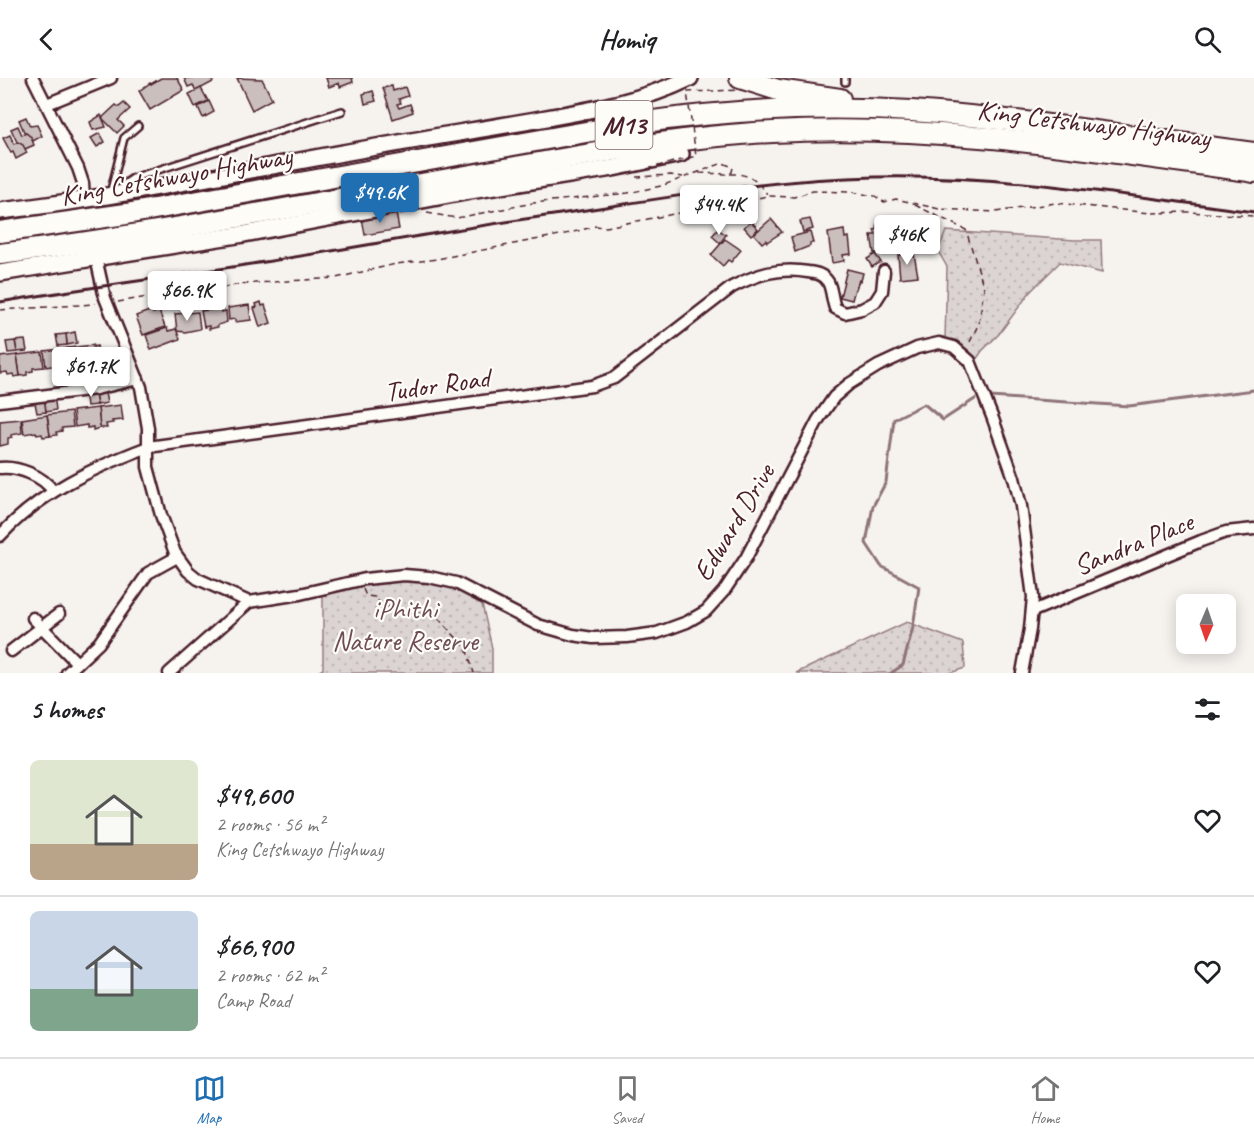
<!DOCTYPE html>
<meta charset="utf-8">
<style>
:root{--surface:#fff;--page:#f2f2f2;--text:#202124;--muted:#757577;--line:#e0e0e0;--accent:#1f6fb2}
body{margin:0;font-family:Caveat,sans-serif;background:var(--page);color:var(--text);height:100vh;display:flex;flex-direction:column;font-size:22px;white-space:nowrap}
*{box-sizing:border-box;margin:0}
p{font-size:20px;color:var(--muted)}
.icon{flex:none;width:33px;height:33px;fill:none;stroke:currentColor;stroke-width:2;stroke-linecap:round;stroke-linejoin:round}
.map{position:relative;height:595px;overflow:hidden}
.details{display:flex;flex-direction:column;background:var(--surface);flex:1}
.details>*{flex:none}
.needle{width:39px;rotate:182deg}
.fabs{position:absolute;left:1176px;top:516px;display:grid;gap:12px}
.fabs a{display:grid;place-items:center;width:60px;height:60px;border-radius:9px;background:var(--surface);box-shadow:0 3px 15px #0003;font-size:30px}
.price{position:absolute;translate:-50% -51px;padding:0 14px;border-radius:6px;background:#fff;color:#222;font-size:20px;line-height:39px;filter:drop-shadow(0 2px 3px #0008)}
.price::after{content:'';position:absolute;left:50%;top:36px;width:18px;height:14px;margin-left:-9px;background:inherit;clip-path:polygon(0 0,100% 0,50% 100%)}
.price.current{background:var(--accent);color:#fff}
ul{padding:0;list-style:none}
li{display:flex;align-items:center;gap:18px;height:150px;padding:0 30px}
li+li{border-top:2px solid var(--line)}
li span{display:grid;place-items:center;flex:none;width:168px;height:120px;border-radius:9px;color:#555}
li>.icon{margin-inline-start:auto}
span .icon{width:72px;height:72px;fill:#fffc;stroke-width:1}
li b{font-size:26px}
h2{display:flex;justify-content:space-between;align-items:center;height:72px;padding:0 30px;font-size:26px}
header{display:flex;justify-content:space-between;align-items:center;height:78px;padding:0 30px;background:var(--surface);font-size:27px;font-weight:700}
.tab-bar{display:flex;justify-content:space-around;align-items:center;height:84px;border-top:2px solid var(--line);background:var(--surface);font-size:16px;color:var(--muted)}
.tab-bar a{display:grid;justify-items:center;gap:3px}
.tab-bar .current{color:var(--accent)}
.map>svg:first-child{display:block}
</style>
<header><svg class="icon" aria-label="back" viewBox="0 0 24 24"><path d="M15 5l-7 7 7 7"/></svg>Homiq<svg class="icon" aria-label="search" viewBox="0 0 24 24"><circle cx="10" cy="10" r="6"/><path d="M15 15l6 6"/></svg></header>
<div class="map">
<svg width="1254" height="595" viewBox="0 0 1254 595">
<defs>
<pattern id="grass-dots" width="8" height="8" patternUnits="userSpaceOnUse" patternTransform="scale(1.5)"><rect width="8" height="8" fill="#dcd4d2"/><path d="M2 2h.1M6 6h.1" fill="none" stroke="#beb6b4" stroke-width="1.8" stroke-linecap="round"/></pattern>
</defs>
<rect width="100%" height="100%" fill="#f6f3ef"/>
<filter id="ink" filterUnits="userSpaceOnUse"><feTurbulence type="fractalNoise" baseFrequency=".0167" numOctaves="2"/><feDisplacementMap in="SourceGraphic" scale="12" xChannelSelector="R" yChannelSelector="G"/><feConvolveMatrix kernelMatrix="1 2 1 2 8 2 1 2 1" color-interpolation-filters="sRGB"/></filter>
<g filter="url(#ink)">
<g fill="url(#grass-dots)" stroke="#937a7e" stroke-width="1.5">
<polygon points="946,153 1075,162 1101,162 1102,195 1060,184 1030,214 999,256 982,273 976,282 968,272 945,260 947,189 938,173"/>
<polygon points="404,497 480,517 492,570 492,595 316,595 323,591 323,511"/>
<polygon points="907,544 963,565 965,590 950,595 796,595"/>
</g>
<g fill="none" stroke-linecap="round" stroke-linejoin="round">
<g stroke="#8e7378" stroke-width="3">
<polyline points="990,319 1129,328 1254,312"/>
<polyline points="891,595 903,587 913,549 919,509 881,488 866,465 873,428 886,404 894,341 924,326 943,342 975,321"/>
</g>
</g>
<g fill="#cbbfbe" stroke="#4a1f2b" stroke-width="1.5">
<polygon points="161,0 177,0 184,12 150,32 139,13 150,5 151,6"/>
<polygon points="184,0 211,0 213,4 196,13 193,7 188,9"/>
<polygon points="237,0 262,1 272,21 252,32"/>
<polygon points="326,0 352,0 353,4 340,9 339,5 329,9"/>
<polygon points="392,8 393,13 405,9 408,18 399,21 401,25 397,26 399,30 410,26 413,34 393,41 383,10"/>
<polygon points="201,10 208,23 195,29 189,16"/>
<polygon points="373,13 376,23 365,26 363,16"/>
<polygon points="209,23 214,34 203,40 198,29"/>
<polygon points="124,25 130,31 118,42 124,48 117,55 102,40 116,27 119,29"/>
<polygon points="101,37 106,49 93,52 90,44"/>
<polygon points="26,39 30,48 37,47 42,58 33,63 31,59 25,56 19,42"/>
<polygon points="18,48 22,57 26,55 31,59 34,67 25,71 17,64 11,51"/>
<polygon points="100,55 105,64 97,69 91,60"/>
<polygon points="10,57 14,66 18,64 23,67 27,75 16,81 13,74 11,75 3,60"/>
<polygon points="396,135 399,151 365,157 362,140"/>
<polygon points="771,141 782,154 767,164 766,162 762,165 754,156"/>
<polygon points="810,141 813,151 803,154 800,143"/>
<polygon points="751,143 758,151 751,157 744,149"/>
<polygon points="881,146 883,155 889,154 893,173 874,175 871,157 876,157 874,152 878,151 877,147"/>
<polygon points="718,151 726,157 720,165 712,158"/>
<polygon points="844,152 845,160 849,159 851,176 843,177 844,183 832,185 828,155"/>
<polygon points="810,154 813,165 810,165 810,168 795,174 791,159"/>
<polygon points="725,161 741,172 731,184 728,182 723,188 711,177"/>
<polygon points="875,176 881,184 872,189 867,181"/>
<polygon points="914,176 918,198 900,200 898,177"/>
<polygon points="847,191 863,195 861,203 859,202 856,211 855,211 852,222 840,219"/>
<polygon points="261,224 262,228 265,227 271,245 260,249 254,230 257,229 256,226"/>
<polygon points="249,227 251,242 235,244 235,241 229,242 228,230"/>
<polygon points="221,230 221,234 226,233 227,244 218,247 218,249 209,251 209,248 204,249 201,233"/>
<polygon points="152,232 153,235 159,233 165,249 143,257 136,238"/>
<polygon points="198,234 200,251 185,254 177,253 175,236"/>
<polygon points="167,250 168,253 176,251 180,261 151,272 146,257"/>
<polygon points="75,254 77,265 67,267 66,256"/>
<polygon points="66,256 67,267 58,268 56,257"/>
<polygon points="25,262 27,273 17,274 15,263"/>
<polygon points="15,263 17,274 8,275 6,264"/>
<polygon points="93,267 93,269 97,268 99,279 84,283 84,286 78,287 78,290 71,291 68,270"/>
<polygon points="68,270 71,291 64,292 64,289 58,290 58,287 46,289 44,273"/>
<polygon points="42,274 44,289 33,290 33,293 27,294 27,297 20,298 17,277"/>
<polygon points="17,277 20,298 14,299 13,296 8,297 7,294 0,295 0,279"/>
<polygon points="104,310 107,325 97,327 94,312"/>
<polygon points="94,312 97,327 87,328 85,313"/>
<polygon points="54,317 56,332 46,334 44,319"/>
<polygon points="44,319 46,334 37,335 34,320"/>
<polygon points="121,327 123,342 112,343 113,345 106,346 107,350 100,350 98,330"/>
<polygon points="98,330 100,350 93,352 93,349 87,350 87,347 75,349 73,333"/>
<polygon points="71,334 73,349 62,350 62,353 56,354 57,357 50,358 47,337"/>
<polygon points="47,337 50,358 43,359 42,356 37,357 36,354 24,356 22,341"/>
<polygon points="21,341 22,355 11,357 12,359 8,360 8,366 0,368 0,343"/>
</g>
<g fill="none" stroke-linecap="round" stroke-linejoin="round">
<g stroke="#4a1f2b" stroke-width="10">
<g id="lane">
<polyline points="845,0 845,4"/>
<polyline points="121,112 124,106 133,100 342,33"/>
<polyline points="110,116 124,60 138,48"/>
</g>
</g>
<g stroke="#4a1f2b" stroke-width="15">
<g id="street">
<polyline points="33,0 78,90 83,105 84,122"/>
<polyline points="47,26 111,0"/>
<polyline points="96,180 105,220 141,309 148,350 148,389 161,437 175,475 188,493 198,501 249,524"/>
<polyline points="0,323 96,311 138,301"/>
<path d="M0 390C18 388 43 398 53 413"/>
<path d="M0 458C40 414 93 390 148 369L592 308 614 300 732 209C757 196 780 189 808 194 816 195 823 196 828 204 832 211 832 222 835 230L845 235 862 231 875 224 882 213 884 193"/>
<polyline points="1033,533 1201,463 1226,454 1254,451"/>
<polyline points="33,540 77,585"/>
<polyline points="11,573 59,536"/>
<polyline points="67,595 99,565 148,495 177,479"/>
<polyline points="169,595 249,524 300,516 365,501 404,497 429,499 456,505 538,547 573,557 593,560 627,559 657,555 687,544 706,533 724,513 746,480 818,342 834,319 849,306 878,288 917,270 939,265 954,269 970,283 993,341 1014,400 1021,428 1033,519 1030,551 1022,595"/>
</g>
</g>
<g stroke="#4a1f2b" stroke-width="20">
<g id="secondary">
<path d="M0 133C132 118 262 88 394 66 443 57 492 50 541 41 592 32 643 23 690 0"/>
<polyline points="0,195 244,156 470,113 613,90 681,76"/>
</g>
</g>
<g stroke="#4a1f2b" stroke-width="24">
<g id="highway">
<polyline points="740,0 778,12 840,21"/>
<path d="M0 154 126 136 631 46C724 32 818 27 912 33 1026 41 1140 60 1254 75"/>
<path d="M0 176C162 156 322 123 483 95 579 78 675 59 773 54 934 45 1095 72 1254 94"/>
</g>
</g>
<g stroke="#4a1f2b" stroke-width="1.5" stroke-dasharray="6 4.5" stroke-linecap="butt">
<path d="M730 96C748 95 757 102 767 116"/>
<polyline points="636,99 671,97 683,99"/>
<polyline points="915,127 966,152 984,210 979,245 968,268"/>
<polyline points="427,135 457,140 533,125 628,115 661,108 723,85 733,89 732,94 729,96 697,95"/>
<polyline points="118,224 189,212 222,210 240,206 336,200 396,186 437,181 570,155 596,148 606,149 768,118 794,119 813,113 851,114 875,118 884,124 896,121 939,131 995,134 1056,125 1151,135 1188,134 1254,138"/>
<polyline points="0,232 95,226"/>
<polyline points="363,511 366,518 375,519 385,531 395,524 398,532 436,538 466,570 474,595"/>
</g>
<use href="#lane" stroke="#fdfcf7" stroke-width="5"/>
<use href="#street" stroke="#fdfcf7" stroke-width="10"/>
<use href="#secondary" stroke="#fdfcf7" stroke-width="15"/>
<use href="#highway" stroke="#fdfcf7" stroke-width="20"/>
<path stroke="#4a1f2b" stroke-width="3" d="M0 224C96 208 193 196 289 180 375 166 460 150 546 138 655 122 764 101 875 99 1002 96 1128 118 1254 134"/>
<polyline stroke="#4a1f2b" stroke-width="1.5" stroke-dasharray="6 4.5" stroke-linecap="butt" points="647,91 696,78 687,14 741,12"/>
</g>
</g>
<g text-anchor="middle" stroke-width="4.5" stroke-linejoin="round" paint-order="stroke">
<rect fill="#fdfcf7" stroke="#806168" stroke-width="1.5" x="595.5" y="23" width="57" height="48" rx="4.5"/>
<g font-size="27" font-weight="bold" fill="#4a1f2b">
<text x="624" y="56">M13</text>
</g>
<g font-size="28" fill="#4a1f2b" stroke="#fdfcf7">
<text transform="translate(1094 45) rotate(7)" y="10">King Cetshwayo Highway</text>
<text transform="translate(176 97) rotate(-10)" y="10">King Cetshwayo Highway</text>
<text transform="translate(437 306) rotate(-8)" y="10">Tudor Road</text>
<text transform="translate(733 444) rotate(-59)" y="10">Edward Drive</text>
<text transform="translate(1133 465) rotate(-22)" y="10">Sandra Place</text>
</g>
<g font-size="28" fill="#6e4c55" stroke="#fdfcf7">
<text x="405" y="540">iPhithi<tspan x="405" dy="32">Nature Reserve</tspan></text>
</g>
</g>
</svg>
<div class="fabs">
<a><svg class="needle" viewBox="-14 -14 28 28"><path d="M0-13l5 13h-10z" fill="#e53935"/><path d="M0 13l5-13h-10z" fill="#757577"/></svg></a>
</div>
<b class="price current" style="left:380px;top:146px">$49.6K</b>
<b class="price" style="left:719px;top:158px">$44.4K</b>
<b class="price" style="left:907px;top:188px">$46K</b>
<b class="price" style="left:187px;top:244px">$66.9K</b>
<b class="price" style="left:91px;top:320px">$61.7K</b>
</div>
<section class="details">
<h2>5 homes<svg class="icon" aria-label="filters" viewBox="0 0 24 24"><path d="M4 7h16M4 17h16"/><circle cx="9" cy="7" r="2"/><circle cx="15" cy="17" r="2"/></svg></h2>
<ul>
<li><span style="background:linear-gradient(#dfe7d0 70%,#b9a48a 0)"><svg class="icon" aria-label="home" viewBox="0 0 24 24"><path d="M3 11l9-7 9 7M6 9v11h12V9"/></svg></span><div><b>$49,600</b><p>2 rooms · 56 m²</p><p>King Cetshwayo Highway</p></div><svg class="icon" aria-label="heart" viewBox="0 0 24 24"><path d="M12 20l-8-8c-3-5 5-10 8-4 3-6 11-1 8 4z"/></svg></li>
<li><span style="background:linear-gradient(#c9d6e8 65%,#7fa58c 0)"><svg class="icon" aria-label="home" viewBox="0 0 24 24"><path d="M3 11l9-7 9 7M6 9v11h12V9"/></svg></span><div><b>$66,900</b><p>2 rooms · 62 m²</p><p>Camp Road</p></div><svg class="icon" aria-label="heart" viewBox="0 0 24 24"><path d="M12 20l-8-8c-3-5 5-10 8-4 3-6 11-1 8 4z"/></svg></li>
</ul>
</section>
<nav class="tab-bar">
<a class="current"><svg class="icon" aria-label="map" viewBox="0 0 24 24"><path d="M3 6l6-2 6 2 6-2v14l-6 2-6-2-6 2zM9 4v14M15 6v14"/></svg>Map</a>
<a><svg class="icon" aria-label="saved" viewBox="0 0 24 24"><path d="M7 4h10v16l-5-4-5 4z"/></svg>Saved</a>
<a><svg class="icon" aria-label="home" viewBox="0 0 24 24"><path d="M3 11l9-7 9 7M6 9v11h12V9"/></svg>Home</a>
</nav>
